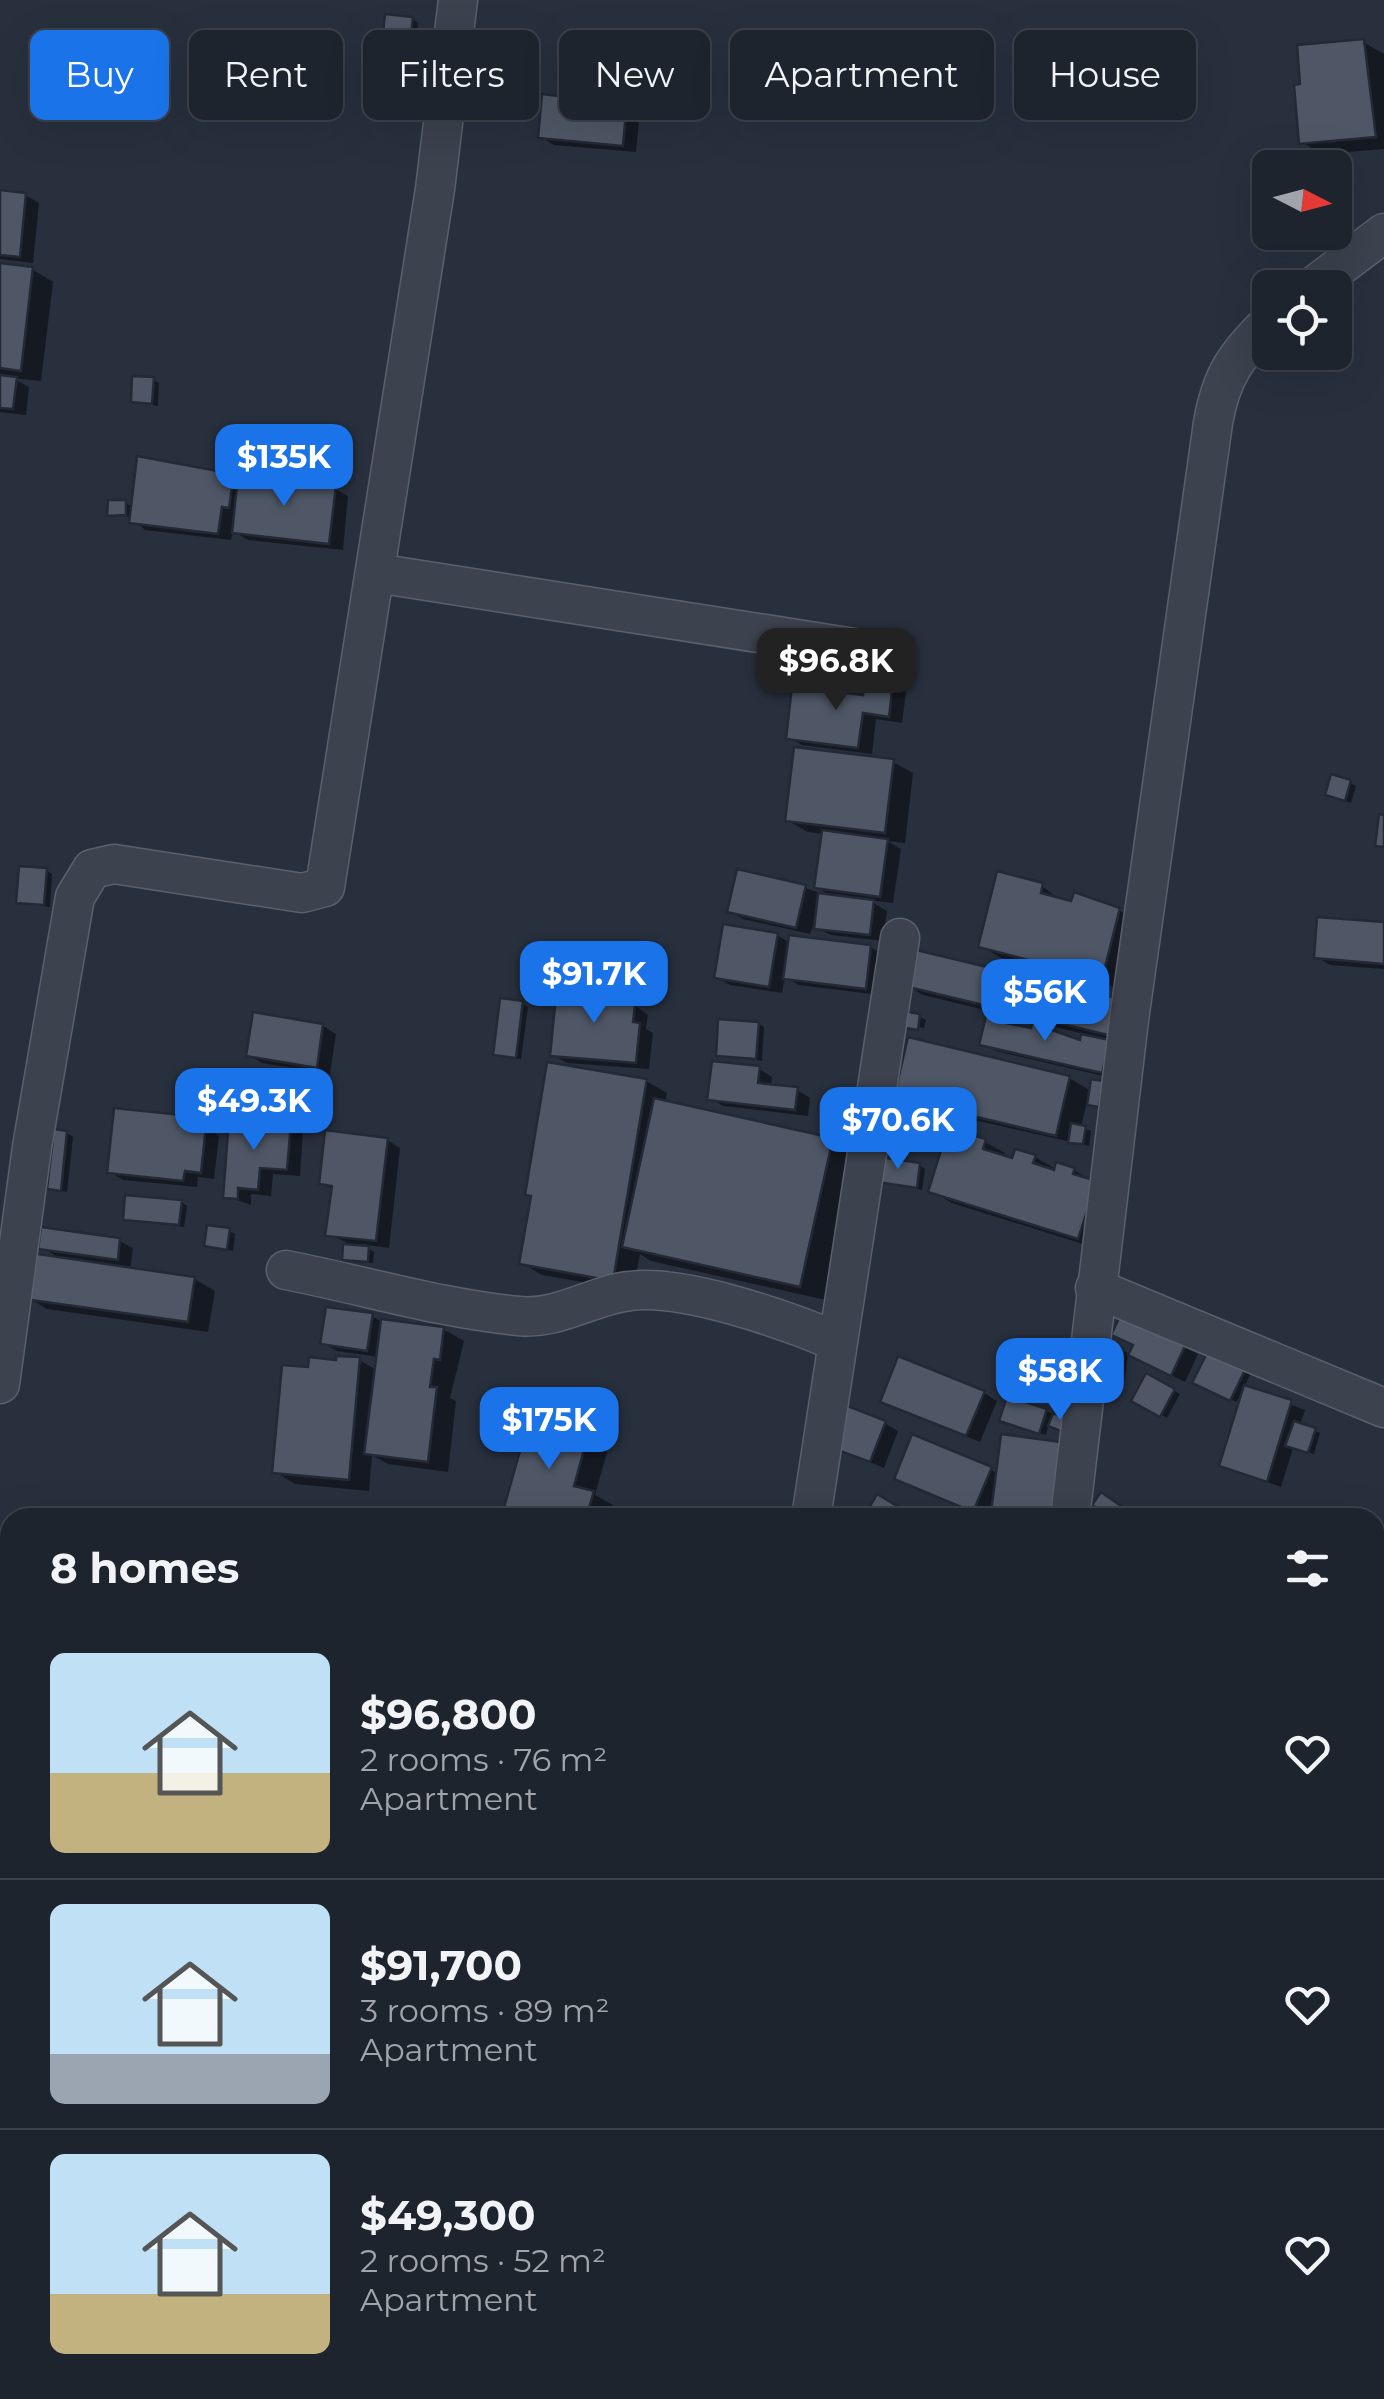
<!DOCTYPE html>
<meta charset="utf-8">
<style>
:root{--surface:#1e242e;--page:#262c36;--text:#f1f3f6;--muted:#a1a4aa;--line:#3c414a;--accent:#1a73e8}
body{margin:0;font-family:Montserrat,sans-serif;background:var(--page);color:var(--text);height:100vh;display:flex;flex-direction:column;font-size:38px;white-space:nowrap}
*{box-sizing:border-box;margin:0}
p{font-size:32px;color:var(--muted)}
.icon{flex:none;width:55px;height:55px;fill:none;stroke:currentColor;stroke-width:2;stroke-linecap:round;stroke-linejoin:round}
.map{position:relative;flex:1;overflow:hidden}
.panel{position:absolute;left:0px;top:1508px;width:1385px;height:892px;display:flex;flex-direction:column;background:var(--surface);border-radius:30px 30px 0 0;box-shadow:0 10px 40px #0002,0 0 0 2px var(--line)}
.panel>*{flex:none}
.top-card{position:absolute;left:30px;top:30px;width:1325px;height:90px;display:flex;gap:20px}
.needle{width:65px;rotate:96deg}
.buttons{position:absolute;left:1252px;top:150px;display:grid;gap:20px}
.buttons a{display:grid;place-items:center;width:100px;height:100px;border-radius:15px;background:var(--surface);box-shadow:0 10px 40px #0002,0 0 0 2px var(--line);font-size:50px}
.price{position:absolute;translate:-50% -85px;padding:0 22px;border-radius:20px;background:var(--accent);color:#fff;font-size:32px;line-height:65px;filter:drop-shadow(0 2px 5px #0008)}
.price::after{content:'';position:absolute;left:50%;top:60px;width:30px;height:22px;margin-left:-15px;background:inherit;clip-path:polygon(0 0,100% 0,50% 100%)}
.price.selected{background:#222;color:#fff}
ul{padding:0;list-style:none}
li{display:flex;align-items:center;gap:30px;height:250px;padding:0 50px}
li+li{border-top:2px solid var(--line)}
li span{display:grid;place-items:center;flex:none;width:280px;height:200px;border-radius:15px;color:#555}
li>.icon{margin-inline-start:auto}
span .icon{width:120px;height:120px;fill:#fffc;stroke-width:1}
li b{font-size:42px}
h2{display:flex;justify-content:space-between;align-items:center;height:120px;padding:0 50px;font-size:42px}
.tag{padding:0 35px;border-radius:15px;background:var(--surface);box-shadow:0 10px 40px #0002,0 0 0 2px var(--line);font-size:35px;line-height:90px}
.tag.selected{background:var(--accent);color:#fff}
.map>svg:first-child{display:block}
</style>
<div class="map">
<svg width="1384" height="2399" viewBox="0 0 1384 2399">
<rect width="100%" height="100%" fill="#28303e"/>
<g fill="#0007" fill-rule="evenodd">
<polygon points="412,19 418,23 415,56 384,50"/>
<polygon points="1363,42 1384,54 1384,149 1322,154 1301,142"/>
<polygon points="606,71 619,79 618,91 641,100 636,152 554,145 541,137 561,99"/>
<polygon points="0,193 25,195 39,203 33,263 0,259"/>
<polygon points="0,266 33,270 53,282 41,381 12,378 29,387 26,415 0,412"/>
<polygon points="153,380 159,383 158,406 133,401"/>
<polygon points="233,476 335,489 348,496 343,550 248,540 233,531 231,540 145,530 132,517 110,514 125,503 134,508"/>
<polygon points="893,684 906,692 902,723 876,719 872,754 802,745 788,737"/>
<polygon points="893,762 913,773 905,843 887,841 901,849 893,903 868,900 887,911 883,941 831,935 817,928 819,909 810,934 743,919 730,911 805,888 835,898 816,887 824,834 808,832 787,820"/>
<polygon points="1350,783 1356,786 1351,803 1334,797"/>
<polygon points="46,870 52,874 50,907 19,902"/>
<polygon points="1042,886 1062,901 1119,910 1139,922 1122,989 1001,958 981,946"/>
<polygon points="1384,924 1384,969 1330,965 1317,957"/>
<polygon points="777,935 790,943 870,947 884,955 879,995 799,985 785,977 782,993 730,985 717,977"/>
<path d="M903 983 1115 1000 1128 1044 1105 1040 1116 1079 996 1051 982 1044 989 1011 923 995ZM994 1012 1084 1034 1081 1043 1015 1026Z"/>
<polygon points="619,994 648,1015 646,1029 653,1033 649,1069 567,1063 553,1055"/>
<polygon points="522,1003 528,1007 521,1059 501,1057 495,1053"/>
<polygon points="920,1017 926,1020 924,1028 900,1024"/>
<polygon points="758,1024 764,1027 762,1061 718,1054"/>
<polygon points="323,1026 336,1034 330,1074 262,1063 249,1055"/>
<polygon points="759,1069 772,1077 771,1087 797,1090 810,1098 808,1116 723,1106 710,1098"/>
<polygon points="1069,1078 1091,1091 1102,1083 1108,1086 1104,1108 1087,1102 1081,1127 1091,1131 1089,1146 917,1107 897,1096"/>
<polygon points="646,1081 667,1093 665,1103 832,1140 859,1156 826,1300 651,1261 640,1254 633,1291 542,1275 522,1263 533,1197"/>
<polygon points="249,1082 255,1085 252,1113 227,1107"/>
<polygon points="192,1118 219,1136 214,1179 198,1177 197,1187 123,1180 110,1172"/>
<polygon points="290,1126 303,1134 300,1176 273,1174 271,1196 251,1194 251,1205 226,1196"/>
<polygon points="67,1133 73,1137 67,1192 50,1188"/>
<polygon points="387,1140 400,1148 389,1248 361,1244 374,1252 373,1263 351,1262 345,1258 346,1242 328,1234 334,1190 322,1183"/>
<polygon points="985,1142 1005,1153 1004,1158 1035,1157 1057,1170 1058,1165 1074,1170 1116,1195 1099,1249 952,1203 931,1191"/>
<polygon points="919,1165 925,1169 922,1190 879,1181"/>
<polygon points="181,1202 187,1206 184,1227 125,1219"/>
<polygon points="229,1231 235,1234 233,1251 207,1245"/>
<polygon points="119,1241 133,1248 130,1270 194,1279 215,1291 208,1332 47,1309 27,1297 63,1260 41,1247"/>
<polygon points="372,1316 382,1322 443,1329 464,1341 450,1398 456,1401 448,1472 388,1464 372,1455 369,1491 295,1484 275,1472 312,1359 359,1360 377,1370 379,1357 337,1351 323,1343"/>
<polygon points="1122,1317 1198,1354 1185,1382 1145,1362"/>
<polygon points="1122,1350 1128,1353 1124,1386 1110,1384 1104,1381"/>
<polygon points="1210,1353 1251,1373 1244,1387 1305,1410 1300,1425 1320,1433 1314,1454 1293,1448 1281,1487 1222,1465 1245,1392 1236,1402 1196,1382"/>
<polygon points="1147,1376 1180,1394 1167,1418 1134,1400"/>
<polygon points="984,1393 997,1401 980,1442 896,1408"/>
<polygon points="1009,1399 1046,1411 1071,1422 1049,1424 1046,1435 1008,1424"/>
<polygon points="532,1415 589,1431 610,1442 595,1495 613,1505 610,1518 504,1518"/>
<polygon points="884,1423 898,1431 884,1468 832,1446"/>
<polygon points="990,1469 998,1474 1080,1518 1005,1518 990,1509 987,1517 910,1485"/>
<polygon points="0,1609 10,1610 10,1674 0,1673"/>
<polygon points="102,2390 155,2390 154,2399 102,2399"/>
<polygon points="590,2390 641,2390 642,2399 592,2399"/>
<polygon points="685,2390 798,2390 804,2399 686,2399"/>
<polygon points="997,2390 1083,2390 1090,2396 1007,2399"/>
</g>
<g fill="#4f5766" stroke="#232935" stroke-width="2.5">
<polygon points="385,14 413,17 409,54 381,51"/>
<polygon points="1364,39 1376,137 1299,144 1294,85 1300,84 1297,45"/>
<polygon points="587,67 607,69 605,88 628,89 623,146 538,138 542,94 559,96 560,80 585,83"/>
<polygon points="0,190 26,193 20,257 0,255"/>
<polygon points="0,263 33,267 21,371 0,368"/>
<polygon points="0,375 17,377 13,409 0,408"/>
<polygon points="132,376 154,377 152,404 131,402"/>
<polygon points="137,456 234,474 229,508 222,507 218,534 129,523"/>
<polygon points="238,475 336,486 329,544 232,533"/>
<polygon points="108,500 126,500 126,515 107,516"/>
<polygon points="864,678 893,682 889,717 863,713 858,748 786,739 792,686 863,695"/>
<polygon points="794,747 894,759 885,833 785,821"/>
<polygon points="1331,774 1351,780 1345,801 1325,795"/>
<polygon points="1379,814 1384,815 1384,847 1375,846"/>
<polygon points="822,830 888,839 880,897 814,888"/>
<polygon points="19,866 47,868 44,905 16,903"/>
<polygon points="737,869 806,885 796,928 727,912"/>
<polygon points="997,871 1043,883 1041,893 1071,901 1074,892 1120,908 1102,979 978,947"/>
<polygon points="818,893 874,900 870,935 814,929"/>
<polygon points="1317,917 1384,922 1384,964 1314,958"/>
<polygon points="723,924 778,933 769,987 714,978"/>
<polygon points="789,935 871,945 866,989 783,979"/>
<polygon points="908,948 1116,998 1108,1035 900,985"/>
<polygon points="557,986 620,992 619,1004 635,1005 633,1022 640,1023 636,1063 550,1056"/>
<polygon points="500,998 523,1001 516,1058 493,1055"/>
<polygon points="897,1010 920,1014 918,1030 894,1026"/>
<polygon points="253,1012 323,1024 317,1068 246,1056"/>
<polygon points="987,1012 1003,1016 1001,1022 1031,1028 1032,1023 1080,1040 1081,1034 1110,1040 1102,1073 979,1045"/>
<polygon points="718,1019 759,1022 756,1059 716,1056"/>
<polygon points="908,1037 1070,1076 1056,1136 894,1097"/>
<polygon points="712,1061 760,1066 758,1083 798,1087 795,1110 707,1100"/>
<polygon points="547,1062 647,1079 613,1281 519,1264 531,1196 525,1195"/>
<polygon points="228,1077 250,1079 246,1111 224,1109"/>
<polygon points="1091,1079 1103,1081 1099,1107 1087,1105"/>
<polygon points="654,1098 833,1138 800,1287 622,1247"/>
<polygon points="114,1108 192,1116 191,1124 206,1126 201,1173 185,1171 183,1181 107,1173"/>
<polygon points="229,1118 291,1123 287,1170 260,1168 258,1190 238,1188 238,1199 223,1198"/>
<polygon points="1071,1123 1086,1126 1083,1144 1068,1143"/>
<polygon points="948,1128 986,1139 983,1149 1012,1158 1015,1149 1036,1155 1033,1163 1054,1170 1056,1162 1075,1168 1073,1174 1097,1181 1078,1239 928,1192"/>
<polygon points="54,1129 67,1131 61,1191 47,1189"/>
<polygon points="325,1130 388,1138 376,1241 325,1236 332,1186 319,1184"/>
<polygon points="880,1157 920,1163 917,1188 877,1182"/>
<polygon points="125,1195 182,1200 179,1225 123,1220"/>
<polygon points="207,1225 230,1228 227,1250 204,1246"/>
<polygon points="41,1227 120,1238 118,1260 38,1249"/>
<polygon points="343,1244 369,1246 368,1262 342,1260"/>
<polygon points="31,1253 195,1277 188,1322 24,1299"/>
<polygon points="326,1307 373,1313 367,1351 320,1344"/>
<polygon points="1121,1314 1186,1344 1171,1376 1128,1355 1133,1345 1111,1335"/>
<polygon points="381,1319 444,1327 440,1360 434,1359 430,1387 437,1387 428,1462 364,1454"/>
<polygon points="1107,1345 1123,1348 1118,1385 1102,1382"/>
<polygon points="1209,1349 1246,1368 1230,1401 1192,1383"/>
<polygon points="336,1356 360,1357 349,1480 272,1473 282,1365 308,1367 309,1357 336,1360"/>
<polygon points="898,1356 985,1391 966,1436 880,1402"/>
<polygon points="1146,1373 1175,1389 1160,1417 1131,1401"/>
<polygon points="1244,1385 1292,1400 1267,1482 1219,1466"/>
<polygon points="1007,1396 1047,1409 1039,1434 999,1421"/>
<polygon points="845,1405 886,1421 870,1462 829,1447"/>
<polygon points="531,1412 590,1428 574,1486 594,1491 586,1518 501,1518"/>
<polygon points="1053,1413 1072,1420 1068,1434 1048,1426"/>
<polygon points="1294,1421 1316,1428 1308,1453 1285,1446"/>
<polygon points="912,1434 992,1467 973,1512 894,1479"/>
<polygon points="1001,1434 1068,1443 1058,1518 991,1512"/>
<polygon points="1101,1492 1138,1518 1099,1518 1103,1512 1092,1505"/>
<polygon points="877,1494 917,1518 863,1518"/>
<polygon points="0,1606 10,1607 10,1652 5,1668 0,1668"/>
<polygon points="100,2390 149,2390 149,2399 99,2399"/>
<polygon points="588,2390 629,2390 631,2399 589,2399"/>
<polygon points="683,2390 792,2390 793,2399 684,2399"/>
<polygon points="994,2390 1023,2390 1015,2399 1004,2399"/>
<polygon points="1026,2390 1075,2390 1067,2399 1036,2399"/>
</g>
<g fill="none" stroke-linecap="round" stroke-linejoin="round">
<g stroke="#5a606c" stroke-width="41">
<g id="street">
<polyline points="1311,288 1384,233"/>
<polyline points="376,573 854,648"/>
<path d="M286 1270C363 1285 442 1309 519 1316 559 1320 592 1295 630 1291 684 1284 786 1320 836 1341"/>
<polyline points="1095,1288 1384,1408"/>
<polyline points="0,1384 32,1147 75,897 92,869 114,864 302,893 325,887 435,189 458,0"/>
<polyline points="811,1518 900,938"/>
<path d="M1070 1518 1129 1020 1213 423C1221 376 1236 355 1270 322"/>
<polyline points="0,1970 10,1972"/>
<polyline points="1375,2103 1384,2081"/>
<path d="M1375 2299C1383 2329 1384 2353 1375 2383"/>
<polyline points="894,2390 899,2399"/>
<polyline points="955,2399 957,2390"/>
</g>
</g>
<use href="#street" stroke="#3c424e" stroke-width="38"/>
</g>
</svg>
<div class="buttons">
<a><svg class="needle" viewBox="-14 -14 28 28"><path d="M0-13l5 13h-10z" fill="#e53935"/><path d="M0 13l5-13h-10z" fill="#a1a4aa"/></svg></a>
<a><svg class="icon" aria-label="locate" viewBox="0 0 24 24"><circle cx="12" cy="12" r="6"/><path d="M12 2v4M12 18v4M2 12h4M18 12h4"/></svg></a>
</div>
<b class="price" style="left:284px;top:509px">$135K</b>
<b class="price selected" style="left:836px;top:713px">$96.8K</b>
<b class="price" style="left:594px;top:1026px">$91.7K</b>
<b class="price" style="left:1045px;top:1044px">$56K</b>
<b class="price" style="left:254px;top:1153px">$49.3K</b>
<b class="price" style="left:898px;top:1172px">$70.6K</b>
<b class="price" style="left:1060px;top:1423px">$58K</b>
<b class="price" style="left:549px;top:1472px">$175K</b>
<div class="top-card">
<a class="tag selected">Buy</a>
<a class="tag">Rent</a>
<a class="tag">Filters</a>
<a class="tag">New</a>
<a class="tag">Apartment</a>
<a class="tag">House</a>
</div>
<section class="panel">
<h2>8 homes<svg class="icon" aria-label="filters" viewBox="0 0 24 24"><path d="M4 7h16M4 17h16"/><circle cx="9" cy="7" r="2"/><circle cx="15" cy="17" r="2"/></svg></h2>
<ul>
<li><span style="background:linear-gradient(#bfe0f5 60%,#c2b280 0)"><svg class="icon" aria-label="home" viewBox="0 0 24 24"><path d="M3 11l9-7 9 7M6 9v11h12V9"/></svg></span><div><b>$96,800</b><p>2 rooms · 76 m²</p><p>Apartment</p></div><svg class="icon" aria-label="heart" viewBox="0 0 24 24"><path d="M12 20l-8-8c-3-5 5-10 8-4 3-6 11-1 8 4z"/></svg></li>
<li><span style="background:linear-gradient(#bfe0f5 75%,#9aa5b1 0)"><svg class="icon" aria-label="home" viewBox="0 0 24 24"><path d="M3 11l9-7 9 7M6 9v11h12V9"/></svg></span><div><b>$91,700</b><p>3 rooms · 89 m²</p><p>Apartment</p></div><svg class="icon" aria-label="heart" viewBox="0 0 24 24"><path d="M12 20l-8-8c-3-5 5-10 8-4 3-6 11-1 8 4z"/></svg></li>
<li><span style="background:linear-gradient(#bfe0f5 70%,#c2b280 0)"><svg class="icon" aria-label="home" viewBox="0 0 24 24"><path d="M3 11l9-7 9 7M6 9v11h12V9"/></svg></span><div><b>$49,300</b><p>2 rooms · 52 m²</p><p>Apartment</p></div><svg class="icon" aria-label="heart" viewBox="0 0 24 24"><path d="M12 20l-8-8c-3-5 5-10 8-4 3-6 11-1 8 4z"/></svg></li>
</ul>
</section>
</div>
